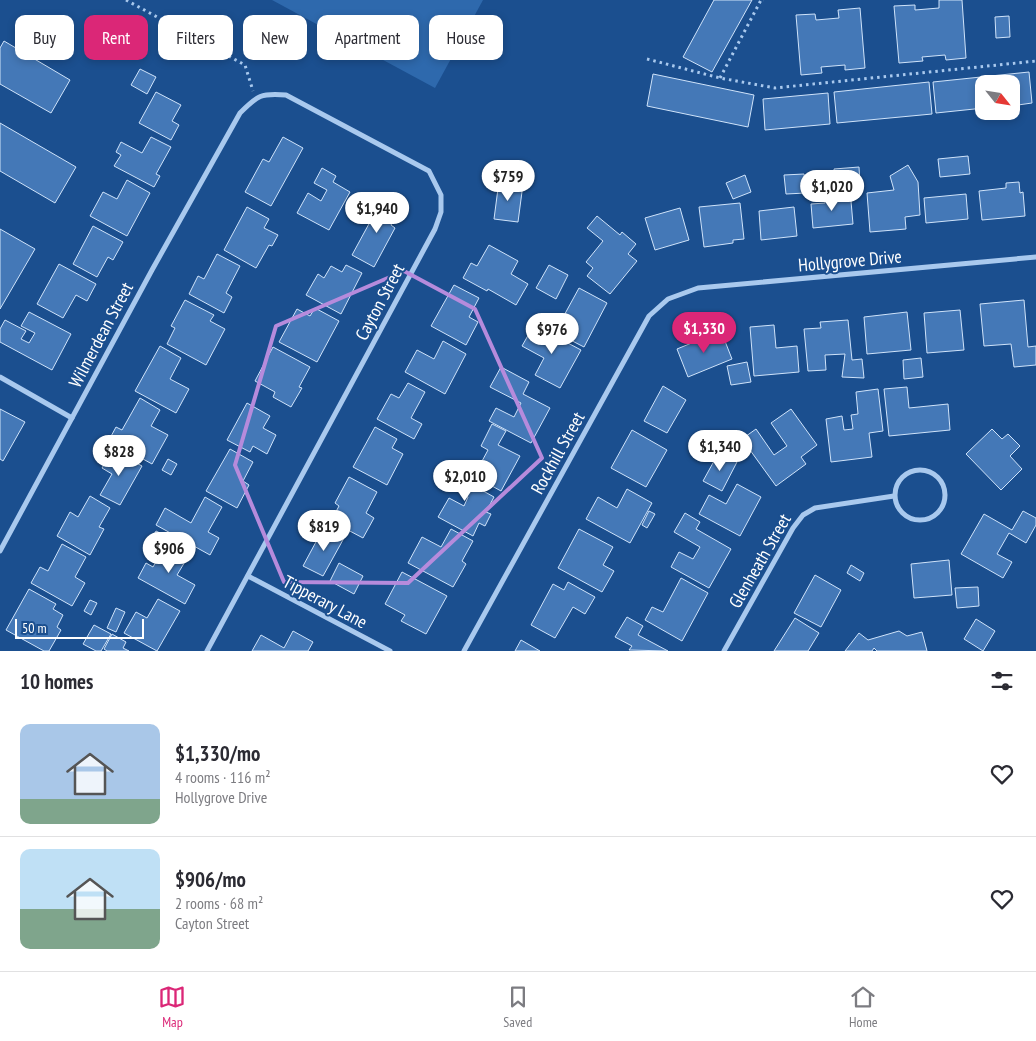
<!DOCTYPE html>
<meta charset="utf-8">
<style>
:root{--surface:#fff;--page:#f2f2f3;--text:#2b2b33;--muted:#7c7c81;--line:#e1e1e2;--accent:#db2777}
body{margin:0;font-family:"PT Sans Narrow",sans-serif;background:var(--page);color:var(--text);height:100vh;display:flex;flex-direction:column;font-size:19px;white-space:nowrap}
*{box-sizing:border-box;margin:0}
p{font-size:16px;color:var(--muted)}
.icon{flex:none;width:28px;height:28px;fill:none;stroke:currentColor;stroke-width:2;stroke-linecap:round;stroke-linejoin:round}
.map{position:relative;height:651px;overflow:hidden}
.drawer{display:flex;flex-direction:column;background:var(--surface);flex:1}
.drawer>*{flex:none}
.guide{position:absolute;left:15px;top:15px;width:500px;height:45px;display:flex;gap:10px}
.needle{width:32px;rotate:120deg}
.buttons{position:absolute;left:975px;top:75px;display:grid;gap:10px}
.buttons a{display:grid;place-items:center;width:45px;height:45px;border-radius:10px;background:var(--surface);box-shadow:0 2px 8px #0003;font-size:25px}
.scale{position:absolute;left:15px;bottom:12px;width:129px;box-sizing:border-box;padding-left:5px;border:2px solid #fff;border-top:0;font-size:14px;line-height:18px;white-space:nowrap;color:#fff;-webkit-text-stroke:4px #1b4f8f;paint-order:stroke}
.price{position:absolute;translate:-50% -42px;padding:0 11px;border-radius:18px;background:#fff;color:#222;font-size:16px;line-height:32px;filter:drop-shadow(0 1px 2px #0008)}
.price::after{content:'';position:absolute;left:50%;top:30px;width:15px;height:11px;margin-left:-8px;background:inherit;clip-path:polygon(0 0,100% 0,50% 100%)}
.price.current{background:var(--accent);color:#fff}
ul{padding:0;list-style:none}
li{display:flex;align-items:center;gap:15px;height:125px;padding:0 20px}
li+li{border-top:1px solid var(--line)}
li span{display:grid;place-items:center;flex:none;width:140px;height:100px;border-radius:10px;color:#555}
li>.icon{margin-inline-start:auto}
span .icon{width:60px;height:60px;fill:#fffc;stroke-width:1}
li b{font-size:21px}
h2{display:flex;justify-content:space-between;align-items:center;height:60px;padding:0 20px;font-size:21px}
.chip{padding:0 18px;border-radius:10px;background:var(--surface);box-shadow:0 2px 8px #0003;font-size:18px;line-height:45px}
.chip.current{background:var(--accent);color:#fff}
.tabs{display:flex;justify-content:space-around;align-items:center;height:70px;border-top:1px solid var(--line);background:var(--surface);font-size:14px;color:var(--muted)}
.tabs a{display:grid;justify-items:center;gap:2px}
.tabs .current{color:var(--accent)}
.map>svg:first-child{display:block}
</style>
<div class="map">
<svg width="1036" height="651" viewBox="0 0 1036 651">
<rect width="100%" height="100%" fill="#1b4f8f"/>
<polygon fill="#2e69ad" points="272,0 483,0 435,88"/>
<g fill="#4478b7" stroke="#cfe3fa">
<polygon points="714,0 752,0 712,72 683,57"/>
<polygon points="939,0 962,0 966,58 946,60 945,55 922,57 923,61 899,63 894,6 915,5 915,10 939,8"/>
<polygon points="860,8 865,68 845,70 845,65 821,67 822,73 801,75 796,15 815,14 816,20 839,18 838,10"/>
<polygon points="1009,16 1010,37 996,38 995,17"/>
<polygon points="4,41 70,80 51,113 0,84 0,48"/>
<polygon points="140,69 156,77 147,94 131,85"/>
<polygon points="1029,72 1032,103 1011,106 1011,84 984,84 984,108 936,113 933,82"/>
<polygon points="653,74 754,95 748,127 647,106"/>
<polygon points="929,82 932,114 837,123 834,92"/>
<polygon points="156,92 181,105 172,121 179,125 171,140 139,123"/>
<polygon points="828,93 830,124 765,130 763,99"/>
<polygon points="0,123 76,167 55,203 0,171"/>
<polygon points="151,137 171,147 156,174 160,176 154,187 114,166 121,155 116,152 121,142 142,153"/>
<polygon points="283,137 303,148 271,206 245,192 263,159 269,162"/>
<polygon points="968,156 970,174 940,177 938,159"/>
<polygon points="908,165 918,182 920,215 905,217 906,229 870,232 867,193 894,190 890,176"/>
<polygon points="859,167 860,185 835,187 834,169"/>
<polygon points="322,168 336,176 333,182 350,192 329,230 297,213 308,193 321,201 327,190 314,183"/>
<polygon points="804,174 806,193 786,194 784,175"/>
<polygon points="745,175 751,192 733,199 726,183"/>
<polygon points="127,180 150,193 127,236 90,216 103,192 117,199"/>
<polygon points="499,181 523,184 518,222 494,219"/>
<polygon points="1019,182 1020,193 1023,192 1025,216 982,220 979,191 1006,188 1006,183"/>
<polygon points="841,191 842,201 851,201 853,224 813,228 811,204 825,203 824,193"/>
<polygon points="966,194 968,219 926,223 924,198"/>
<polygon points="383,198 400,208 391,225 395,228 374,267 352,255"/>
<polygon points="740,203 744,239 733,240 733,243 704,247 699,207"/>
<polygon points="247,207 269,219 264,228 278,235 272,246 269,245 256,268 224,250"/>
<polygon points="794,207 797,236 761,240 759,211"/>
<polygon points="680,208 689,240 655,250 645,218"/>
<polygon points="597,216 620,235 622,232 636,244 628,254 637,261 610,294 587,276 593,268 586,262 603,241 587,228"/>
<polygon points="93,226 123,242 113,260 108,257 97,277 73,264"/>
<polygon points="0,229 35,249 0,309"/>
<polygon points="489,245 518,261 511,274 528,284 516,305 488,289 487,291 463,278 471,263 477,266"/>
<polygon points="217,254 240,266 226,293 232,297 224,313 189,294 198,276 204,279"/>
<polygon points="59,264 96,284 87,301 76,295 63,318 37,304"/>
<polygon points="346,265 362,273 341,314 306,295 318,274 324,278 331,266 342,272"/>
<polygon points="549,265 568,275 556,299 536,288"/>
<polygon points="454,285 479,298 469,317 478,322 466,345 431,326"/>
<polygon points="579,288 607,303 584,347 555,332"/>
<polygon points="185,300 214,315 210,321 225,329 206,365 167,344 175,328 171,326"/>
<polygon points="1024,300 1028,347 1036,346 1036,365 1014,367 1011,344 984,346 980,304"/>
<polygon points="315,308 339,321 317,362 279,342 297,309 310,316"/>
<polygon points="960,310 964,350 927,353 924,313"/>
<polygon points="29,312 71,334 52,370 0,342 0,329 5,320 26,331 21,339 29,343 35,333 21,326"/>
<polygon points="907,312 911,350 867,354 864,317"/>
<polygon points="848,320 852,360 862,359 864,378 842,377 845,354 825,355 826,370 808,371 804,329 821,328 820,322"/>
<polygon points="534,325 581,350 560,388 535,375 544,358 522,346"/>
<polygon points="774,325 776,348 797,346 799,372 754,376 750,327"/>
<polygon points="721,331 732,359 688,377 677,349"/>
<polygon points="443,341 466,354 445,394 405,372 417,350 434,359"/>
<polygon points="160,346 181,358 170,379 189,389 176,413 135,391"/>
<polygon points="273,347 310,367 299,387 302,388 291,407 273,397 275,392 255,381"/>
<polygon points="921,358 923,377 904,379 903,360"/>
<polygon points="747,362 751,382 731,385 727,366"/>
<polygon points="501,367 529,382 523,394 550,408 531,443 489,421 496,408 514,417 521,403 490,387"/>
<polygon points="408,383 425,392 411,418 422,424 414,439 377,419 391,394 399,398"/>
<polygon points="663,386 686,400 667,433 644,421"/>
<polygon points="907,387 909,408 948,404 950,430 889,436 884,389"/>
<polygon points="878,389 883,431 869,433 872,457 831,462 826,419 842,416 844,430 853,429 851,415 858,414 856,392"/>
<polygon points="140,398 160,410 151,426 168,435 152,464 109,440 116,427 122,430"/>
<polygon points="247,403 270,416 263,428 276,435 267,454 253,446 250,452 227,440"/>
<polygon points="0,409 25,422 3,461 0,459"/>
<polygon points="791,409 817,445 801,457 806,464 776,486 742,439 756,429 774,455 787,446 771,423"/>
<polygon points="492,424 506,431 498,445 520,456 501,491 474,476 488,450 481,446"/>
<polygon points="375,427 397,439 392,448 403,454 387,485 353,467"/>
<polygon points="992,429 1002,439 1008,434 1020,446 1010,456 1022,469 1001,490 966,454"/>
<polygon points="632,430 667,450 646,487 611,468"/>
<polygon points="230,449 253,462 243,481 249,485 237,508 206,491"/>
<polygon points="113,450 142,466 120,505 100,495 112,474 102,468"/>
<polygon points="719,452 737,462 722,491 703,481"/>
<polygon points="168,459 177,464 171,475 162,470"/>
<polygon points="447,463 473,477 469,483 494,497 486,512 491,514 485,526 479,523 473,536 438,517 449,498 464,506 468,497 437,480"/>
<polygon points="349,477 377,492 366,513 374,518 363,538 331,521 339,506 335,503"/>
<polygon points="737,484 761,497 740,536 699,514 709,495 726,504"/>
<polygon points="627,489 652,503 630,543 586,519 598,497 617,508"/>
<polygon points="90,496 110,508 99,527 104,529 90,555 57,536 70,512 78,517"/>
<polygon points="205,497 222,507 208,532 219,538 210,555 156,525 165,508 191,523"/>
<polygon points="649,511 655,514 647,528 642,525"/>
<polygon points="1023,511 1036,518 1036,525 1026,543 1009,533 997,554 1012,562 1003,578 961,554 984,514 1012,530"/>
<polygon points="685,513 700,522 696,529 731,549 709,588 671,567 679,552 693,559 700,547 674,532"/>
<polygon points="324,527 344,538 323,576 303,566"/>
<polygon points="451,529 473,541 462,561 466,564 453,587 408,563 422,537 441,547"/>
<polygon points="579,529 613,547 603,565 614,571 602,592 558,568"/>
<polygon points="156,531 164,535 160,542 152,538"/>
<polygon points="167,542 189,555 177,575 195,585 185,604 138,578 146,563 153,567"/>
<polygon points="62,544 86,557 75,577 85,583 72,606 31,583 40,567 48,571"/>
<polygon points="949,560 952,595 914,598 911,564"/>
<polygon points="339,563 363,576 354,594 330,581"/>
<polygon points="851,565 864,573 860,581 847,573"/>
<polygon points="402,572 447,596 426,634 401,621 405,615 385,604"/>
<polygon points="815,575 841,590 821,627 794,613"/>
<polygon points="681,578 708,593 682,641 645,620 652,607 663,612"/>
<polygon points="568,582 595,597 585,614 573,607 555,638 531,625 553,584 564,590"/>
<polygon points="978,587 979,606 957,608 955,588"/>
<polygon points="29,589 56,604 53,609 63,615 57,627 61,630 49,651 44,651 6,630"/>
<polygon points="158,599 180,611 157,651 124,633 136,612 147,618"/>
<polygon points="90,600 97,603 91,615 84,611"/>
<polygon points="116,608 125,612 116,632 107,628"/>
<polygon points="627,617 643,626 638,635 668,651 629,650 632,646 615,637"/>
<polygon points="795,618 819,633 808,651 774,651"/>
<polygon points="976,619 995,631 983,651 964,639"/>
<polygon points="94,625 111,634 101,651 96,651 83,644"/>
<polygon points="293,631 313,642 308,651 252,651 261,635 284,648"/>
<polygon points="899,631 907,636 922,632 927,651 877,651 874,648 872,651 845,651 859,633 868,640"/>
<polygon points="112,634 126,642 123,648 129,651 107,651 104,649"/>
<polygon points="521,640 540,651 515,651"/>
</g>
<g fill="none" stroke-linecap="round" stroke-linejoin="round">
<g stroke="#a9c9ee" stroke-width="3" stroke-dasharray="2.5 4" stroke-linecap="butt">
<polyline points="126,0 245,65 253,91"/>
<polyline points="647,59 720,78 775,88 1036,61"/>
<polyline points="720,78 761,0 764,0"/>
</g>
<g stroke="#a9c9ee" stroke-width="5">
<polyline points="0,377 72,418"/>
<circle cx="920" cy="495" r="25"/>
<path d="M0 551 152 270 240 113C258 95 261 93 286 95L429 171 441 195V212L435 229 207 651"/>
<polyline points="248,576 390,651"/>
<polyline points="464,651 649,316 668,299 698,288 1036,257"/>
<polyline points="724,651 793,528 803,515 815,508 894,496"/>
</g>
</g>
<path fill="none" stroke="#b68bdc" stroke-width="4" stroke-linejoin="round" d="M404 271 475 309 542 458 408 583 284 582 235 465 276 326Z"/>
<g text-anchor="middle" stroke-width="4" stroke-linejoin="round" paint-order="stroke">
<g font-size="18" fill="#fff" stroke="#1b4f8f">
<text transform="translate(850 261) rotate(-5)" y="6">Hollygrove Drive</text>
<text transform="translate(380 302) rotate(-62)" y="6">Cayton Street</text>
<text transform="translate(101 335) rotate(-62)" y="6">Wilmerdean Street</text>
<text transform="translate(558 453) rotate(-61)" y="6">Rockhill Street</text>
<text transform="translate(760 561) rotate(-60)" y="6">Glenheath Street</text>
<text transform="translate(325 602) rotate(28)" y="6">Tipperary Lane</text>
</g>
</g>
</svg>
<div class="buttons">
<a><svg class="needle" viewBox="-14 -14 28 28"><path d="M0-13l5 13h-10z" fill="#e53935"/><path d="M0 13l5-13h-10z" fill="#7c7c81"/></svg></a>
</div>
<div class="scale">50 m</div>
<b class="price" style="left:508px;top:202px">$759</b>
<b class="price" style="left:832px;top:212px">$1,020</b>
<b class="price" style="left:377px;top:234px">$1,940</b>
<b class="price current" style="left:704px;top:354px">$1,330</b>
<b class="price" style="left:552px;top:355px">$976</b>
<b class="price" style="left:720px;top:472px">$1,340</b>
<b class="price" style="left:119px;top:477px">$828</b>
<b class="price" style="left:465px;top:502px">$2,010</b>
<b class="price" style="left:324px;top:552px">$819</b>
<b class="price" style="left:169px;top:574px">$906</b>
<div class="guide">
<a class="chip">Buy</a>
<a class="chip current">Rent</a>
<a class="chip">Filters</a>
<a class="chip">New</a>
<a class="chip">Apartment</a>
<a class="chip">House</a>
</div>
</div>
<section class="drawer">
<h2>10 homes<svg class="icon" aria-label="filters" viewBox="0 0 24 24"><path d="M4 7h16M4 17h16"/><circle cx="9" cy="7" r="2"/><circle cx="15" cy="17" r="2"/></svg></h2>
<ul>
<li><span style="background:linear-gradient(#a9c7e8 75%,#7fa58c 0)"><svg class="icon" aria-label="home" viewBox="0 0 24 24"><path d="M3 11l9-7 9 7M6 9v11h12V9"/></svg></span><div><b>$1,330/mo</b><p>4 rooms · 116 m²</p><p>Hollygrove Drive</p></div><svg class="icon" aria-label="heart" viewBox="0 0 24 24"><path d="M12 20l-8-8c-3-5 5-10 8-4 3-6 11-1 8 4z"/></svg></li>
<li><span style="background:linear-gradient(#bfe0f5 60%,#7fa58c 0)"><svg class="icon" aria-label="home" viewBox="0 0 24 24"><path d="M3 11l9-7 9 7M6 9v11h12V9"/></svg></span><div><b>$906/mo</b><p>2 rooms · 68 m²</p><p>Cayton Street</p></div><svg class="icon" aria-label="heart" viewBox="0 0 24 24"><path d="M12 20l-8-8c-3-5 5-10 8-4 3-6 11-1 8 4z"/></svg></li>
</ul>
</section>
<nav class="tabs">
<a class="current"><svg class="icon" aria-label="map" viewBox="0 0 24 24"><path d="M3 6l6-2 6 2 6-2v14l-6 2-6-2-6 2zM9 4v14M15 6v14"/></svg>Map</a>
<a><svg class="icon" aria-label="saved" viewBox="0 0 24 24"><path d="M7 4h10v16l-5-4-5 4z"/></svg>Saved</a>
<a><svg class="icon" aria-label="home" viewBox="0 0 24 24"><path d="M3 11l9-7 9 7M6 9v11h12V9"/></svg>Home</a>
</nav>
